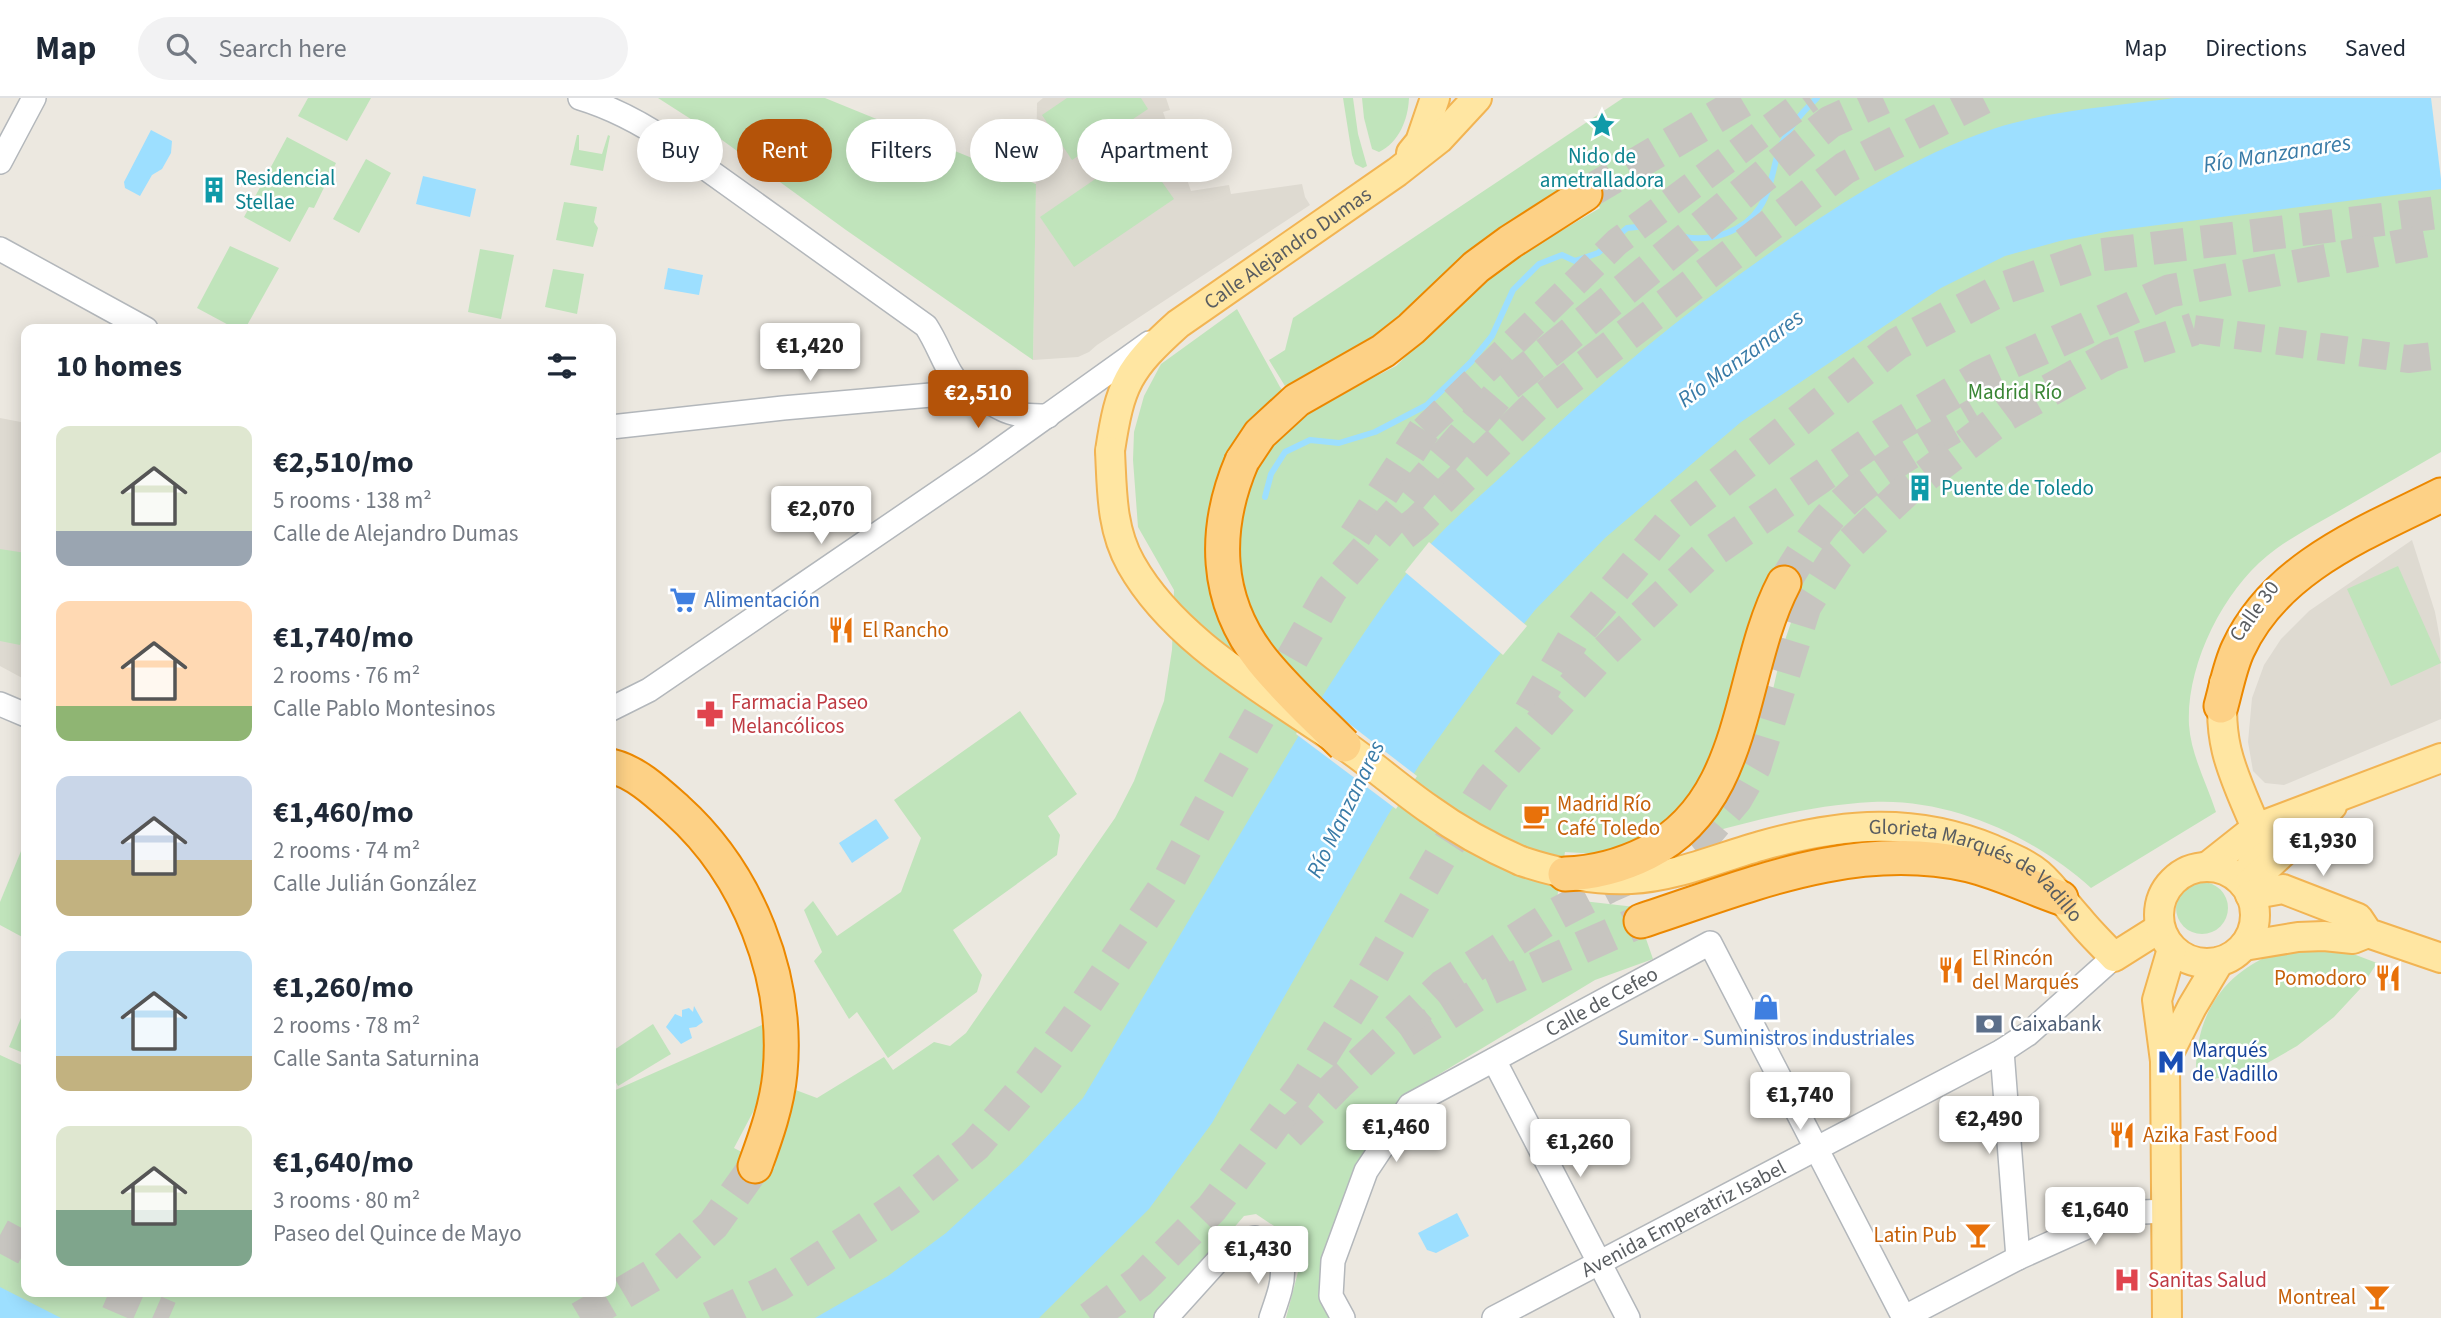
<!DOCTYPE html>
<meta charset="utf-8">
<style>
:root{--surface:#fff;--page:#f2f2f3;--text:#1f2937;--muted:#747a83;--line:#e0e1e3;--accent:#b45309}
body{margin:0;font-family:"Source Sans 3",sans-serif;background:var(--page);color:var(--text);height:100vh;display:flex;flex-direction:column;font-size:26px;white-space:nowrap}
*{box-sizing:border-box;margin:0}
p{font-size:23px;color:var(--muted)}
.icon{flex:none;width:38px;height:38px;fill:none;stroke:currentColor;stroke-width:2;stroke-linecap:round;stroke-linejoin:round}
.map{position:relative;flex:1;overflow:hidden}
.sheet{position:absolute;left:21px;top:226px;width:595px;height:973px;display:flex;flex-direction:column;background:var(--surface);border-radius:14px;box-shadow:0 4px 18px #0003}
.sheet>*{flex:none}
.banner{position:absolute;left:637px;top:21px;width:665px;height:63px;display:flex;gap:14px}
.price{position:absolute;translate:-50% -60px;padding:0 16px;border-radius:7px;background:#fff;color:#222;font-size:23px;line-height:46px;filter:drop-shadow(0 2px 4px #0008)}
.price::after{content:'';position:absolute;left:50%;top:42px;width:21px;height:16px;margin-left:-10px;background:inherit;clip-path:polygon(0 0,100% 0,50% 100%)}
.price.on{background:var(--accent);color:#fff}
ul{padding:0;list-style:none}
li{display:flex;align-items:center;gap:21px;height:175px;padding:0 35px}
li span{display:grid;place-items:center;flex:none;width:196px;height:140px;border-radius:14px;color:#555}
li>.icon{margin-inline-start:auto}
span .icon{width:84px;height:84px;fill:#fffc;stroke-width:1}
li b{font-size:30px}
h2{display:flex;justify-content:space-between;align-items:center;height:84px;padding:0 35px;font-size:30px}
.tag{padding:0 24px;border-radius:32px;background:var(--surface);box-shadow:0 4px 18px #0003;font-size:24px;line-height:63px}
.tag.on{background:var(--accent);color:#fff}
header{display:flex;align-items:center;gap:42px;box-sizing:border-box;height:98px;padding:0 35px;background:var(--surface);border-bottom:2px solid var(--line)}
header strong{font-size:33px}
nav{display:flex;gap:38px;margin-inline-start:auto;font-size:24px}
.search{width:490px;height:63px;background:var(--page);display:flex;align-items:center;gap:18px;box-sizing:border-box;padding:0 24px;border-radius:38px;color:var(--muted);font-size:26px}
.map>svg:first-child{display:block}
</style>
<header>
<strong>Map</strong>
<div class="search"><svg class="icon" aria-label="search" viewBox="0 0 24 24"><circle cx="10" cy="10" r="6"/><path d="M15 15l6 6"/></svg>Search here</div>
<nav><a>Map</a><a>Directions</a><a>Saved</a></nav>
</header>
<div class="map">
<svg width="2441" height="1220" viewBox="0 0 2441 1220">
<rect width="100%" height="100%" fill="#ece8e0"/>
<g fill="#dedad1">
<polygon points="1043,0 1166,0 1170,12 1163,14 1191,93 1229,87 1231,96 1302,86 1305,99 1310,107 1097,247 1089,254 1078,259 1033,262 1037,5"/>
<polygon points="0,320 26,325 26,582 0,568"/>
<polygon points="2412,442 2435,514 2440,541 2441,621 2284,687 2265,685 2253,673 2248,644 2252,600 2264,567 2281,541 2309,513"/>
</g>
<g fill="#c0e4bb">
<polygon points="308,0 371,0 347,43 298,18"/>
<polygon points="658,0 825,0 1036,86 1033,262 846,132 711,34"/>
<polygon points="1067,0 1141,0 1148,11 1072,62 1042,17"/>
<polygon points="1343,0 1353,0 1358,36 1367,68 1363,70 1355,66 1352,57"/>
<path d="M1362 0H1409C1408 22 1399 44 1379 54L1372 51 1364 20Z"/>
<path d="M1623 0H2441V354C2407 374 2373 393 2339 413 2315 427 2289 440 2267 458 2222 495 2186 568 2189 627 2191 657 2207 686 2216 714L2091 790C2034 738 1950 700 1872 704 1816 707 1763 720 1709 735L1705 726 1755 603 1771 600 1783 548 1801 495 1773 473 1729 617 1698 694 1643 743 1598 756 1565 754 1557 800 1635 809 1653 861 1595 882 1408 995 1373 1045 1321 1179 1319 1199 1330 1220H1286L1303 1155 1289 1138 1256 1116 1244 1118 1156 1220H0V957L26 969V1194H611V994L771 923 768 975 753 1014 734 1050 774 1071 793 991 817 1000 884 959 893 972 934 944 950 948 966 935 1115 720 1134 683 1164 603 1172 552 1174 492 1138 429 1133 362 1134 334 1144 298 1161 266 1237 211 1280 289 1303 316 1396 268 1494 172 1600 110 1582 77 1492 135 1367 245 1285 288 1269 262 1285 252 1293 220Z"/>
<polygon points="577,37 579,37 579,52 602,56 608,37 610,38 603,73 570,67"/>
<polygon points="287,39 336,65 314,110 309,109 290,144 244,119"/>
<polygon points="1139,51 1174,101 1074,169 1040,119"/>
<polygon points="366,61 391,75 359,135 333,121"/>
<polygon points="564,104 597,109 594,124 598,130 593,149 556,142"/>
<polygon points="230,148 279,170 245,231 236,231 197,210"/>
<polygon points="480,151 514,157 501,221 468,214"/>
<polygon points="553,171 584,176 577,216 545,209"/>
<polygon points="818,392 819,422 802,425 799,396"/>
<polygon points="0,451 26,455 26,505 20,547 0,543"/>
<polygon points="2398,468 2441,565 2391,588 2347,491"/>
<polygon points="1020,613 1077,696 1048,718 1060,737 1057,757 953,832 982,877 977,894 888,960 857,914 849,921 814,863 822,854 804,812 813,803 837,838 901,794 921,740 894,702"/>
<polygon points="26,741 26,841 0,827 0,804"/>
<circle cx="2202" cy="810" r="26"/>
<path d="M2310 847 2348 854 2377 865 2360 891 2334 919 2297 948 2257 971 2210 982 2196 976C2195 918 2222 875 2278 854 2288 851 2299 850 2310 847Z"/>
<polygon points="21,920 26,922 26,956 9,949"/>
<polygon points="653,926 671,956 618,988 611,976 611,954"/>
</g>
<g fill="#9ddfff">
<path d="M2175 0H2441V91L2111 133 2060 143 2005 158 1941 190 1741 324 1605 440 1535 512 1495 562 1420 666 1388 717 1212 1025 1149 1111 1039 1220H815L888 1178 946 1135 1021 1066 1083 1000 1320 602C1353 551 1387 498 1426 451 1453 420 1490 390 1520 361 1599 286 1682 216 1771 154 1841 104 1912 59 1993 31 2051 12 2115 8 2175 0Z"/>
<polygon points="151,32 172,43 171,55 162,71 152,77 140,98 125,90 124,84"/>
<polygon points="423,78 476,91 470,119 416,106"/>
<polygon points="668,170 703,177 699,197 664,191"/>
<polygon points="876,721 889,740 852,765 839,745"/>
<polygon points="694,908 703,924 696,929 689,930 692,940 681,946 666,929 675,916 682,919 682,912 689,910 693,914"/>
<polygon points="1457,1115 1469,1138 1436,1155 1427,1152 1418,1135"/>
<polygon points="0,1189 61,1220 0,1220"/>
</g>
<g fill="#ece8e0">
<polygon points="2431,0 2441,0 2441,81"/>
<polygon points="1429,444 1527,528 1503,557 1405,474"/>
<polygon points="1317,601 1417,678 1396,711 1296,636"/>
</g>
<g fill="none" stroke-linecap="round" stroke-linejoin="round">
<g stroke="#9ddfff" stroke-width="6">
<path d="M1684 139C1711 144 1744 134 1760 109 1771 92 1773 70 1779 52 1787 31 1801 15 1817 0"/>
<polyline points="1265,399 1271,376 1285,354 1310,342 1339,345 1375,334 1427,307 1471,264 1492,238 1513,192 1539,166 1562,157 1575,163 1598,155 1627,130 1656,127"/>
</g>
<g stroke="#c7c5c0" stroke-width="28" stroke-dasharray="28 14" stroke-linecap="butt">
<polyline points="2194,231 2408,261 2441,257"/>
<polyline points="1424,332 1617,144 1810,0"/>
</g>
<g stroke="#c7c5c0" stroke-width="33" stroke-dasharray="33 17" stroke-linecap="butt">
<polyline points="1585,96 1748,0"/>
<polyline points="1403,436 1418,424 1539,304 1845,70 1983,0"/>
<polyline points="1355,438 1424,332"/>
<path d="M1784 485C1800 459 1816 432 1838 410 1876 371 1929 344 1976 316"/>
<polyline points="1530,614 1575,538 1672,422 1897,246 2004,190 2100,157 2441,114"/>
<polyline points="1405,943 1482,894 1641,823"/>
<polyline points="1289,1036 1338,986 1443,888 1556,816 1608,789 1674,760 1707,735 1736,701 1755,668 1805,508 1837,458 1909,390 2007,316 2111,258 2194,231"/>
<polyline points="0,1137 26,1151"/>
<polyline points="109,1194 169,1220"/>
<polyline points="580,1220 662,1172 713,1127 755,1068"/>
<polyline points="710,1220 779,1187 852,1140 907,1103 975,1048 1032,981 1081,913 1166,787 1213,700 1331,492 1504,290 1830,24 1883,0"/>
<polyline points="1090,1220 1140,1183 1212,1110 1303,988 1367,886 1442,756 1490,683 1597,561 1706,458 1883,336 1981,278 2169,193 2441,140"/>
</g>
<g stroke="#b3b7bb" stroke-width="26">
<g id="minor">
<path d="M580 0C613 10 641 25 669 44L926 228C941 251 945 273 965 294"/>
<polyline points="0,64 34,0"/>
<polyline points="0,151 146,231"/>
<path d="M611 329 783 310 965 294C981 295 988 305 1002 311 1016 318 1032 318 1048 318"/>
<polyline points="0,606 26,617"/>
<polyline points="611,611 649,592 980,366 1149,245"/>
<polyline points="2002,953 2018,1160"/>
<polyline points="1494,962 1628,1220"/>
<path d="M1166 1220 1231 1148 1240 1143 1255 1140C1296 1157 1282 1187 1271 1220"/>
<path id="s1" d="M1343 1220 1331 1198 1333 1163 1366 1073 1410 1007 1710 845 1904 1220"/>
<path id="s2" d="M1494 1220 2002 953 2028 936 2114 859"/>
<polyline points="1903,1220 2018,1160 2118,1115 2167,1113"/>
</g>
</g>
<g stroke="#f2b453" stroke-width="32">
<g id="major">
<polyline points="1411,55 1420,44 1435,0"/>
<path id="s3" d="M1110 353C1120 286 1128 271 1178 226L1397 74 1439 41 1477 0"/>
<path d="M2224 585C2215 653 2239 685 2262 745L2243 785"/>
<path id="s4" d="M1521 763C1557 775 1593 783 1631 781 1676 779 1720 759 1764 747 1843 725 1915 719 1992 751 2008 758 2026 765 2039 776 2054 789 2065 806 2078 820 2089 834 2102 846 2114 859L2160 830"/>
<polyline points="2208,768 2256,730 2441,660"/>
<circle cx="2207" cy="817" r="48"/>
<polyline points="2249,786 2332,708"/>
<polyline points="2250,797 2283,791 2358,820 2368,835 2441,860"/>
<polyline points="2244,848 2298,839 2324,838 2353,841 2368,835"/>
<polyline points="2165,963 2192,909 2219,864"/>
<polyline points="2167,1220 2165,963 2157,902 2172,851"/>
</g>
</g>
<g stroke="#ec8800" stroke-width="37">
<g id="highway">
<polyline points="1242,363 1260,336 1297,302 1383,253 1411,231 1476,169 1510,144 1585,96"/>
<path d="M2221 608C2226 590 2230 568 2238 551 2276 469 2365 435 2441 397"/>
<path d="M611 668C636 674 657 694 677 712 748 776 789 879 780 975 777 1007 766 1038 755 1068"/>
<path d="M1565 776C1595 775 1621 768 1647 755 1750 703 1737 575 1784 485"/>
<path d="M1641 823C1748 788 1855 741 1969 767 1998 774 2032 790 2061 800"/>
</g>
</g>
<use href="#minor" stroke="#fff" stroke-width="23"/>
<use href="#major" stroke="#ffe6a2" stroke-width="28"/>
<use href="#highway" stroke="#fdd186" stroke-width="33"/>
<g stroke="#f2b453" stroke-width="32" stroke-linecap="butt">
<path id="major-bridge" d="M1110 353C1112 392 1111 431 1131 466 1176 546 1271 595 1344 647 1373 667 1400 691 1429 711 1458 732 1489 749 1521 763"/>
</g>
<g stroke="#ec8800" stroke-width="37" stroke-linecap="butt">
<path id="highway-bridge" d="M1242 363C1213 431 1214 502 1262 562 1286 592 1316 619 1344 647"/>
</g>
<use href="#major-bridge" stroke="#ffe6a2" stroke-width="28"/>
<use href="#highway-bridge" stroke="#fdd186" stroke-width="33"/>
</g>
<defs>
<g id="sight-bare" transform="scale(2.1)"><path d="M0-6L1.8-2.2L6-1.7L2.9 1.2L3.7 5.4L0 3.3L-3.7 5.4L-2.9 1.2L-6-1.7L-1.8-2.2Z" fill="#0f9aa8" stroke="#fff" stroke-width="2.5" paint-order="stroke"/></g>
<g id="building-bare" transform="scale(2.1)"><path d="M-4-6H4V6H1V3H-1V6H-4ZM-2.5-4.3h1.7v1.8h-1.7ZM.8-4.3h1.7v1.8H.8ZM-2.5-1h1.7V.8h-1.7ZM.8-1h1.7V.8H.8Z" fill="#0f9aa8" stroke="#fff" stroke-width="2.5" paint-order="stroke"/></g>
<g id="supermarket-bare" transform="scale(2.1)"><path d="M-6-5.5h2.5l.6 2H6L4.5 2H-2.5L-4.4-4H-6ZM-1.5 3.2a1.3 1.3 0 1 0 .1 0ZM3 3.2a1.3 1.3 0 1 0 .1 0Z" fill="#3f7fe0" stroke="#fff" stroke-width="2.5" paint-order="stroke"/></g>
<g id="restaurant-bare" transform="scale(2.1)"><path d="M-5-6h1v4h1v-4h1v4h1v-4h1v5L-1.5 .5V6h-2V.5L-5-1ZM5-6V6H3V1.5H1.5Q1.5-4 5-6Z" fill="#e8710a" stroke="#fff" stroke-width="2.5" paint-order="stroke"/></g>
<g id="pharmacy-bare" transform="scale(2.1)"><path d="M-2-6h4v4h4v4h-4v4h-4v-4h-4v-4h4Z" fill="#e0444e" stroke="#fff" stroke-width="2.5" paint-order="stroke"/></g>
<g id="cafe-bare" transform="scale(2.1)"><path d="M-5.5-4.5H6V0H3Q3 3.5 0 3.5H-2.5Q-5.5 3.5-5.5 0ZM3-3.2v2h1.7v-2ZM-6 4.5H4V6H-6Z" fill="#e8710a" stroke="#fff" stroke-width="2.5" paint-order="stroke"/></g>
<g id="shop-bare" transform="scale(2.1)"><path d="M-5-2.5h2.3a2.7 3.5 0 0 1 5.4 0H5L5.5 6h-11ZM-1.5-2.5h3a1.5 2.3 0 0 0-3 0Z" fill="#3f7fe0" stroke="#fff" stroke-width="2.5" paint-order="stroke"/></g>
<g id="bank-bare" transform="scale(2.1)"><path d="M-6-4H6V4H-6ZM0-2.3a2.3 2.3 0 1 0 0 4.6a2.3 2.3 0 1 0 0-4.6Z" fill="#5c6f8a" stroke="#fff" stroke-width="2.5" paint-order="stroke"/></g>
<g id="metro-bare" transform="scale(2.1)"><path d="M-5.5 5V-5H-3L0 0L3-5H5.5V5H3V-.5L0 4L-3-.5V5Z" fill="#1a4fb4" stroke="#fff" stroke-width="2.5" paint-order="stroke"/></g>
<g id="bar-bare" transform="scale(2.1)"><path d="M-6-5H6L.8 .8V4.5H3.5V6h-7V4.5H-.8V.8Z" fill="#e8710a" stroke="#fff" stroke-width="2.5" paint-order="stroke"/></g>
<g id="hospital-bare" transform="scale(2.1)"><path d="M-5-5h3v3.5h4V-5h3V5h-3V1.5h-4V5h-3Z" fill="#e0444e" stroke="#fff" stroke-width="2.5" paint-order="stroke"/></g>
</defs>
<g fill-rule="evenodd">
<use href="#sight-bare" x="1602" y="27"/>
<use href="#building-bare" x="214" y="92"/>
<use href="#building-bare" x="1920" y="390"/>
<use href="#supermarket-bare" x="683" y="502"/>
<use href="#restaurant-bare" x="841" y="532"/>
<use href="#pharmacy-bare" x="710" y="616"/>
<use href="#cafe-bare" x="1536" y="718"/>
<use href="#restaurant-bare" x="1951" y="872"/>
<use href="#restaurant-bare" x="2388" y="880"/>
<use href="#shop-bare" x="1766" y="909"/>
<use href="#bank-bare" x="1989" y="926"/>
<use href="#metro-bare" x="2171" y="964"/>
<use href="#restaurant-bare" x="2122" y="1037"/>
<use href="#bar-bare" x="1978" y="1137"/>
<use href="#hospital-bare" x="2127" y="1182"/>
<use href="#bar-bare" x="2377" y="1199"/>
</g>
<g text-anchor="middle" stroke-width="5" stroke-linejoin="round" paint-order="stroke">
<g font-size="21" fill="#0d838f" stroke="#fff" text-anchor="start">
<text x="1602" y="65" text-anchor="middle">Nido de<tspan x="1602" dy="24">ametralladora</tspan></text>
<text x="235" y="87">Residencial<tspan x="235" dy="24">Stellae</tspan></text>
<text x="1941" y="397">Puente de Toledo</text>
</g>
<g font-size="21" fill="#595d61" stroke="#fff">
<text dy="7" stroke="none"><textPath href="#s3" startOffset="282">Calle Alejandro Dumas</textPath></text>
<text transform="translate(2254 513) rotate(-54)" y="7">Calle 30</text>
<text dy="7" stroke="none"><textPath href="#s4" startOffset="476">Glorieta Marqués de Vadillo</textPath></text>
<text dy="7" stroke="none"><textPath href="#s1" startOffset="453">Calle de Cefeo</textPath></text>
<text dy="7" stroke="none"><textPath href="#s2" startOffset="214">Avenida Emperatriz Isabel</textPath></text>
</g>
<g font-size="21" fill="#398534" stroke="#fff">
<text x="2015" y="301">Madrid Río</text>
</g>
<g font-size="21" fill="#366cbe" stroke="#fff" text-anchor="start">
<text x="704" y="509">Alimentación</text>
<text x="1766" y="947" text-anchor="middle">Sumitor - Suministros industriales</text>
</g>
<g font-size="21" fill="#c56008" stroke="#fff" text-anchor="start">
<text x="862" y="539">El Rancho</text>
<text x="1557" y="713">Madrid Río<tspan x="1557" dy="24">Café Toledo</tspan></text>
<text x="1972" y="867">El Rincón<tspan x="1972" dy="24">del Marqués</tspan></text>
<text x="2367" y="887" text-anchor="end">Pomodoro</text>
<text x="2143" y="1044">Azika Fast Food</text>
<text x="1957" y="1144" text-anchor="end">Latin Pub</text>
<text x="2356" y="1206" text-anchor="end">Montreal</text>
</g>
<g font-size="21" fill="#be3a42" stroke="#fff" text-anchor="start">
<text x="731" y="611">Farmacia Paseo<tspan x="731" dy="24">Melancólicos</tspan></text>
<text x="2148" y="1189">Sanitas Salud</text>
</g>
<g font-size="21" fill="#4e5e75" stroke="#fff" text-anchor="start">
<text x="2010" y="933">Caixabank</text>
</g>
<g font-size="21" fill="#164399" stroke="#fff" text-anchor="start">
<text x="2192" y="959">Marqués<tspan x="2192" dy="24">de Vadillo</tspan></text>
</g>
<g font-size="23" font-style="italic" fill="#397ba7" stroke="#fff">
<text transform="translate(2277 55) rotate(-9)" y="8">Río Manzanares</text>
<text transform="translate(1740 260) rotate(-36)" y="8">Río Manzanares</text>
<text transform="translate(1345 711) rotate(-64)" y="8">Río Manzanares</text>
</g>
</g>
</svg>
<b class="price" style="left:810px;top:285px">€1,420</b>
<b class="price on" style="left:978px;top:332px">€2,510</b>
<b class="price" style="left:821px;top:448px">€2,070</b>
<b class="price" style="left:2323px;top:780px">€1,930</b>
<b class="price" style="left:1800px;top:1034px">€1,740</b>
<b class="price" style="left:1989px;top:1058px">€2,490</b>
<b class="price" style="left:1396px;top:1066px">€1,460</b>
<b class="price" style="left:1580px;top:1081px">€1,260</b>
<b class="price" style="left:2095px;top:1149px">€1,640</b>
<b class="price" style="left:1258px;top:1188px">€1,430</b>
<div class="banner">
<a class="tag">Buy</a>
<a class="tag on">Rent</a>
<a class="tag">Filters</a>
<a class="tag">New</a>
<a class="tag">Apartment</a>
</div>
<section class="sheet">
<h2>10 homes<svg class="icon" aria-label="filters" viewBox="0 0 24 24"><path d="M4 7h16M4 17h16"/><circle cx="9" cy="7" r="2"/><circle cx="15" cy="17" r="2"/></svg></h2>
<ul>
<li><span style="background:linear-gradient(#dfe7d0 75%,#9aa5b1 0)"><svg class="icon" aria-label="home" viewBox="0 0 24 24"><path d="M3 11l9-7 9 7M6 9v11h12V9"/></svg></span><div><b>€2,510/mo</b><p>5 rooms · 138 m²</p><p>Calle de Alejandro Dumas</p></div></li>
<li><span style="background:linear-gradient(#ffd9b3 75%,#8fb573 0)"><svg class="icon" aria-label="home" viewBox="0 0 24 24"><path d="M3 11l9-7 9 7M6 9v11h12V9"/></svg></span><div><b>€1,740/mo</b><p>2 rooms · 76 m²</p><p>Calle Pablo Montesinos</p></div></li>
<li><span style="background:linear-gradient(#c9d6e8 60%,#c2b280 0)"><svg class="icon" aria-label="home" viewBox="0 0 24 24"><path d="M3 11l9-7 9 7M6 9v11h12V9"/></svg></span><div><b>€1,460/mo</b><p>2 rooms · 74 m²</p><p>Calle Julián González</p></div></li>
<li><span style="background:linear-gradient(#bfe0f5 75%,#c2b280 0)"><svg class="icon" aria-label="home" viewBox="0 0 24 24"><path d="M3 11l9-7 9 7M6 9v11h12V9"/></svg></span><div><b>€1,260/mo</b><p>2 rooms · 78 m²</p><p>Calle Santa Saturnina</p></div></li>
<li><span style="background:linear-gradient(#dfe7d0 60%,#7fa58c 0)"><svg class="icon" aria-label="home" viewBox="0 0 24 24"><path d="M3 11l9-7 9 7M6 9v11h12V9"/></svg></span><div><b>€1,640/mo</b><p>3 rooms · 80 m²</p><p>Paseo del Quince de Mayo</p></div></li>
</ul>
</section>
</div>
